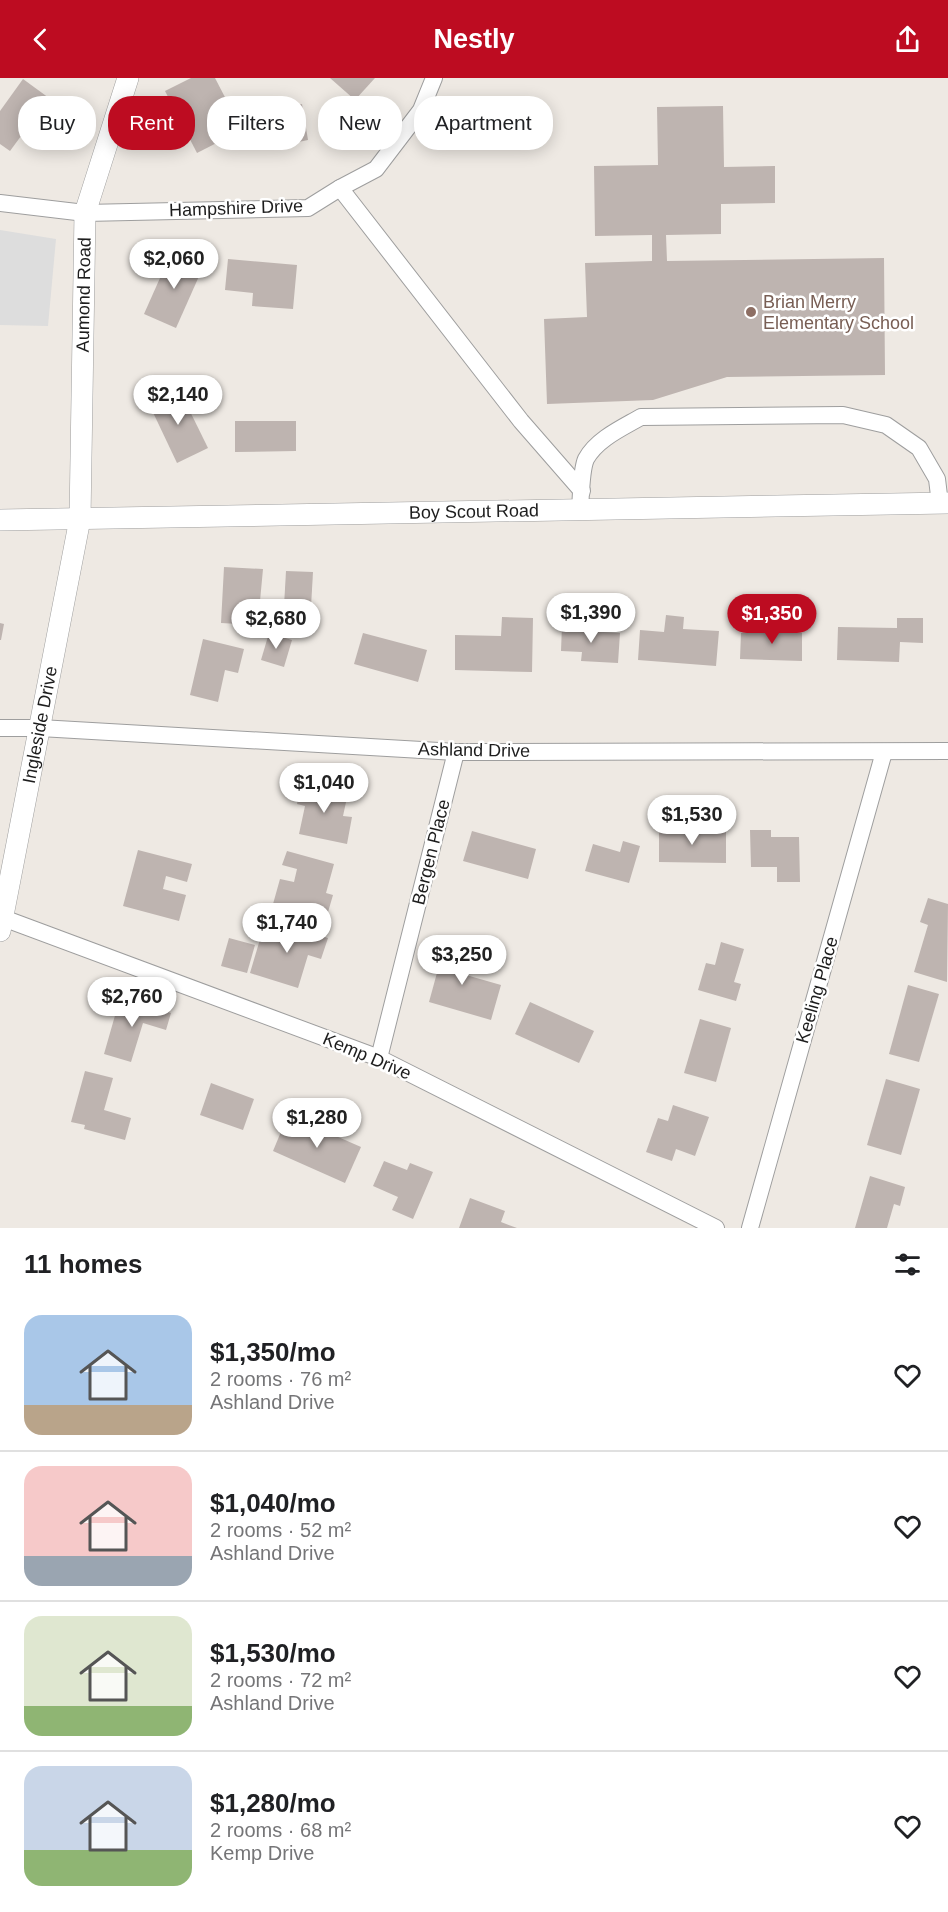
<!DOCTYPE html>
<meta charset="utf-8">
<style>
:root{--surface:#fff;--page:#f6f6f6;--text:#202124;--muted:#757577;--line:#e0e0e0;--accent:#bd0c21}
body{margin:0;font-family:Arial,sans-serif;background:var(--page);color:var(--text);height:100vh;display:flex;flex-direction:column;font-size:22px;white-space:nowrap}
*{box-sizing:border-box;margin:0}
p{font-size:20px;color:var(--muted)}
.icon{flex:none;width:33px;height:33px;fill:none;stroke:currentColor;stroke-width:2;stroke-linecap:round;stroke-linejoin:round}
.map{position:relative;height:1150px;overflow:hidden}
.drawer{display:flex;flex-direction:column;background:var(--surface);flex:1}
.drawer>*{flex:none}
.banner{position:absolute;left:18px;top:18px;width:600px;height:54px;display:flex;gap:12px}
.price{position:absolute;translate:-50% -51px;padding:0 14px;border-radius:21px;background:#fff;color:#222;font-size:20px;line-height:39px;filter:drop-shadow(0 2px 3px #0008)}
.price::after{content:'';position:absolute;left:50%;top:36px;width:18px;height:14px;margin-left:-9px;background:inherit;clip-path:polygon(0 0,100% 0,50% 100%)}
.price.current{background:var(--accent);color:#fff}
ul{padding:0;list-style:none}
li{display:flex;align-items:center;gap:18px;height:150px;padding:0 24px}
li+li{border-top:2px solid var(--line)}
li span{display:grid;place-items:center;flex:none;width:168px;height:120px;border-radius:18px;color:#555}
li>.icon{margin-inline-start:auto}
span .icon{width:72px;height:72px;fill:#fffc;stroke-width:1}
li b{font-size:26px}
h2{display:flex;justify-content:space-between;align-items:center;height:72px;padding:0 24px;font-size:26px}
.chip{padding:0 21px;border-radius:24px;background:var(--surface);box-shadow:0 3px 15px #0003;font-size:21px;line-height:54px}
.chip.current{background:var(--accent);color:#fff}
header{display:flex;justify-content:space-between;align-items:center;height:78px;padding:0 24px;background:var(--accent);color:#fff;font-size:27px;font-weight:800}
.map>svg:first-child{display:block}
</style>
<header><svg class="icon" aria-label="back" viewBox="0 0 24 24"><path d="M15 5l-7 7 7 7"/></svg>Nestly<svg class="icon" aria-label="share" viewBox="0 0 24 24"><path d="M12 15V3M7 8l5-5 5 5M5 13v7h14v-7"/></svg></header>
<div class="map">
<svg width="948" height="1150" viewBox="0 0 948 1150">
<rect width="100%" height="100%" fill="#eee9e3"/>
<polygon fill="#ddd" points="0,152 56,161 48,248 0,247"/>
<g fill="#beb4b0">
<polygon points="191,0 215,0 242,52 197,75 165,13"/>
<polygon points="330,0 375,0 355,22"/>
<polygon points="23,1 49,20 10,73 0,66 0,33"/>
<polygon points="302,26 308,62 265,71 258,35"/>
<polygon points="723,28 724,89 775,88 775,125 721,126 721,156 666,157 667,183 884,180 885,297 727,299 653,322 547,326 544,241 587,239 585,185 652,183 652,157 595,158 594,88 658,87 657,29"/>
<polygon points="172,173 204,187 176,250 144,236"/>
<polygon points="228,181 297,187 293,231 252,228 253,215 225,212"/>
<polygon points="179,311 208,370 177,385 149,326"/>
<polygon points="235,343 296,343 296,373 235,374"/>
<polygon points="224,489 263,491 260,523 275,524 273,548 221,545"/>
<polygon points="286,493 313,494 311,529 284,528"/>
<polygon points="666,537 684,539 683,551 719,553 716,588 638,582 640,552 664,554"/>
<polygon points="502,539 533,540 532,594 455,592 455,557 501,558"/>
<polygon points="897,540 923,540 923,565 900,564 899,584 837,582 838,549 897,550"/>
<polygon points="0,545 4,546 1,562 0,562"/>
<polygon points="764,545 782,546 782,555 802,555 802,583 740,581 741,555 764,555"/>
<polygon points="562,547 587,548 587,553 620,555 618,585 581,583 582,574 561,573"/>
<polygon points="269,555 292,562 284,589 261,582"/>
<polygon points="363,555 427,572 418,604 354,586"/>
<polygon points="203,561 244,571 238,595 225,592 218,624 190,617"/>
<polygon points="301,706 348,715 343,738 352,739 347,766 299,756 305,728 297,726"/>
<polygon points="659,752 726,753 726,785 659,784"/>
<polygon points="750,752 771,752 771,759 799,759 800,804 777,804 777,789 751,789"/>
<polygon points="472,753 536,771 528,801 463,783"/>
<polygon points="623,763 640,768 629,805 585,793 593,766 620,774"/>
<polygon points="138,772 192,786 187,804 166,798 163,811 186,817 179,843 123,828"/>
<polygon points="287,773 334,786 326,815 333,817 326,841 273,826 280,801 294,804 297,791 282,787"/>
<polygon points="928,820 948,826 947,904 914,894 928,847 920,844"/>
<polygon points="274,844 328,860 321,881 308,877 298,910 250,895 261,858 269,861"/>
<polygon points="229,860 255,867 247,895 221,888"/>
<polygon points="446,862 467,868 459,895 501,907 491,942 429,924"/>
<polygon points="721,864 744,871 734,904 741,906 736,923 698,912 706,885 715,887"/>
<polygon points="908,907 939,916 919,984 889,976"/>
<polygon points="120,920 171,935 166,952 143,945 131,984 104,976"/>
<polygon points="530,924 594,953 579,985 515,956"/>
<polygon points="700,941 731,950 716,1004 684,995"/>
<polygon points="85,993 113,1000 104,1032 131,1040 125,1062 84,1051 85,1047 71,1044"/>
<polygon points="886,1001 920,1011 901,1077 867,1067"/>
<polygon points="211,1005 254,1021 243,1052 200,1037"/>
<polygon points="673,1027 709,1039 695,1078 676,1071 672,1083 646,1074 658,1040 668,1043"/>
<polygon points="288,1037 361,1069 345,1105 273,1073"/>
<polygon points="384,1083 407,1092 410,1085 433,1094 413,1141 392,1132 398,1119 373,1108"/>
<polygon points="870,1098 905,1109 900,1128 894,1126 887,1150 855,1150"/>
<polygon points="470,1120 505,1133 501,1144 517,1150 459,1150"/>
</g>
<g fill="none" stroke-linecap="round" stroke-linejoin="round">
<g stroke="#9e9e9e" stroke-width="18">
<g id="minor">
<polyline points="340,110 521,343 582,413"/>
<polyline points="0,125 85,135 308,130 340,110 376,91 421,32 434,0"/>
<path d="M580 432C581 419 581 392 586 381 597 361 622 350 641 339L843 337 886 347 919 370 937 401 940 426"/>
<polyline points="0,650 40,650 456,674 948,673"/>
<polyline points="3,840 379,980 716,1150"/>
<polyline points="379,980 456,674"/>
<polyline points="750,1150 884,674"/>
</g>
</g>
<g stroke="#9e9e9e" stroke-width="22">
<g id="tertiary">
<path id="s1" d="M0 442 948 425"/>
<path id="s2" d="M0 853 80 441 85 135 128 0"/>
</g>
</g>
<use href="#minor" stroke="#fff" stroke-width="16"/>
<use href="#tertiary" stroke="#fff" stroke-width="21"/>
</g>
<circle fill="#8d6e63" stroke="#fff" stroke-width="2" cx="751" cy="234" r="6"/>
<g text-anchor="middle" stroke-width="5" stroke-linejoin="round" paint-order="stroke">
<g font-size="18" fill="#1d1d1d" stroke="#fff">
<text transform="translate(236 130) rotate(-2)" y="6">Hampshire Drive</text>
<text dy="6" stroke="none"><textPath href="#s2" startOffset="644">Aumond Road</textPath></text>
<text dy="6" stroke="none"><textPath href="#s1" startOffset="474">Boy Scout Road</textPath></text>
<text dy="6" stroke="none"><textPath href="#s2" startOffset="210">Ingleside Drive</textPath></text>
<text transform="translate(474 672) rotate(1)" y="6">Ashland Drive</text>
<text transform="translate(431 774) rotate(-76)" y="6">Bergen Place</text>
<text transform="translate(817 912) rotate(-74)" y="6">Keeling Place</text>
<text transform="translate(367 978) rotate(23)" y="6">Kemp Drive</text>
</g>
<g font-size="18" fill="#785e54" stroke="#fff" text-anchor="start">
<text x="763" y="230">Brian Merry<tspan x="763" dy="21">Elementary School</tspan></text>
</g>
</g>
</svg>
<b class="price" style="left:174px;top:212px">$2,060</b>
<b class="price" style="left:178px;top:348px">$2,140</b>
<b class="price" style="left:591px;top:566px">$1,390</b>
<b class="price current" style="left:772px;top:567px">$1,350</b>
<b class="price" style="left:276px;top:572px">$2,680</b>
<b class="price" style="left:324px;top:736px">$1,040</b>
<b class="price" style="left:692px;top:768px">$1,530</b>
<b class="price" style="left:287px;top:876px">$1,740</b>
<b class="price" style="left:462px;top:908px">$3,250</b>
<b class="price" style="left:132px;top:950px">$2,760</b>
<b class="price" style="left:317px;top:1071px">$1,280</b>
<div class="banner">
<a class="chip">Buy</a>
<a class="chip current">Rent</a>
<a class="chip">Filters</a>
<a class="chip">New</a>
<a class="chip">Apartment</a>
</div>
</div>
<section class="drawer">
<h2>11 homes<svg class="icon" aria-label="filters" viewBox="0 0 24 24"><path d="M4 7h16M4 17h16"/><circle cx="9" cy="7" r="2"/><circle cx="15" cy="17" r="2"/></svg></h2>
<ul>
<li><span style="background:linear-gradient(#a9c7e8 75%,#b9a48a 0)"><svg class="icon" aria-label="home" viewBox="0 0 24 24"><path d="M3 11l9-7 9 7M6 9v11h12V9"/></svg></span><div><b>$1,350/mo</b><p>2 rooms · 76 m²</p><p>Ashland Drive</p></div><svg class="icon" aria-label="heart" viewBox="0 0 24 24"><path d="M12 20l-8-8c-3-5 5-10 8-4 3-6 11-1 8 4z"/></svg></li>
<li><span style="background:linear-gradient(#f6c9c9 75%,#9aa5b1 0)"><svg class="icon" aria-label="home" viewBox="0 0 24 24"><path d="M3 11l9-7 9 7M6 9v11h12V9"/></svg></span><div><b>$1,040/mo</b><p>2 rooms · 52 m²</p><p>Ashland Drive</p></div><svg class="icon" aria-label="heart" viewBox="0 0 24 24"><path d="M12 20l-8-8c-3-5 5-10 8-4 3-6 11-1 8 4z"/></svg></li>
<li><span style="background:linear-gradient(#dfe7d0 75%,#8fb573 0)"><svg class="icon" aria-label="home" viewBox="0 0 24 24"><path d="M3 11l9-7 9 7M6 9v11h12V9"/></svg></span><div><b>$1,530/mo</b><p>2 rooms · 72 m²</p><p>Ashland Drive</p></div><svg class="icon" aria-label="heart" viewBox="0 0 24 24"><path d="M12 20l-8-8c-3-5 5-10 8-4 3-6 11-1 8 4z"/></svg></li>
<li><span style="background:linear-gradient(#c9d6e8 70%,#8fb573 0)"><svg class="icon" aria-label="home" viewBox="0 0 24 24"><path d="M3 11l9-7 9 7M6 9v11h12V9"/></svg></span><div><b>$1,280/mo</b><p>2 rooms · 68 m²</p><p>Kemp Drive</p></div><svg class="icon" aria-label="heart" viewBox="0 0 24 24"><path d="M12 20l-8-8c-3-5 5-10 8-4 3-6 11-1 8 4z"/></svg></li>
</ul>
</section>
